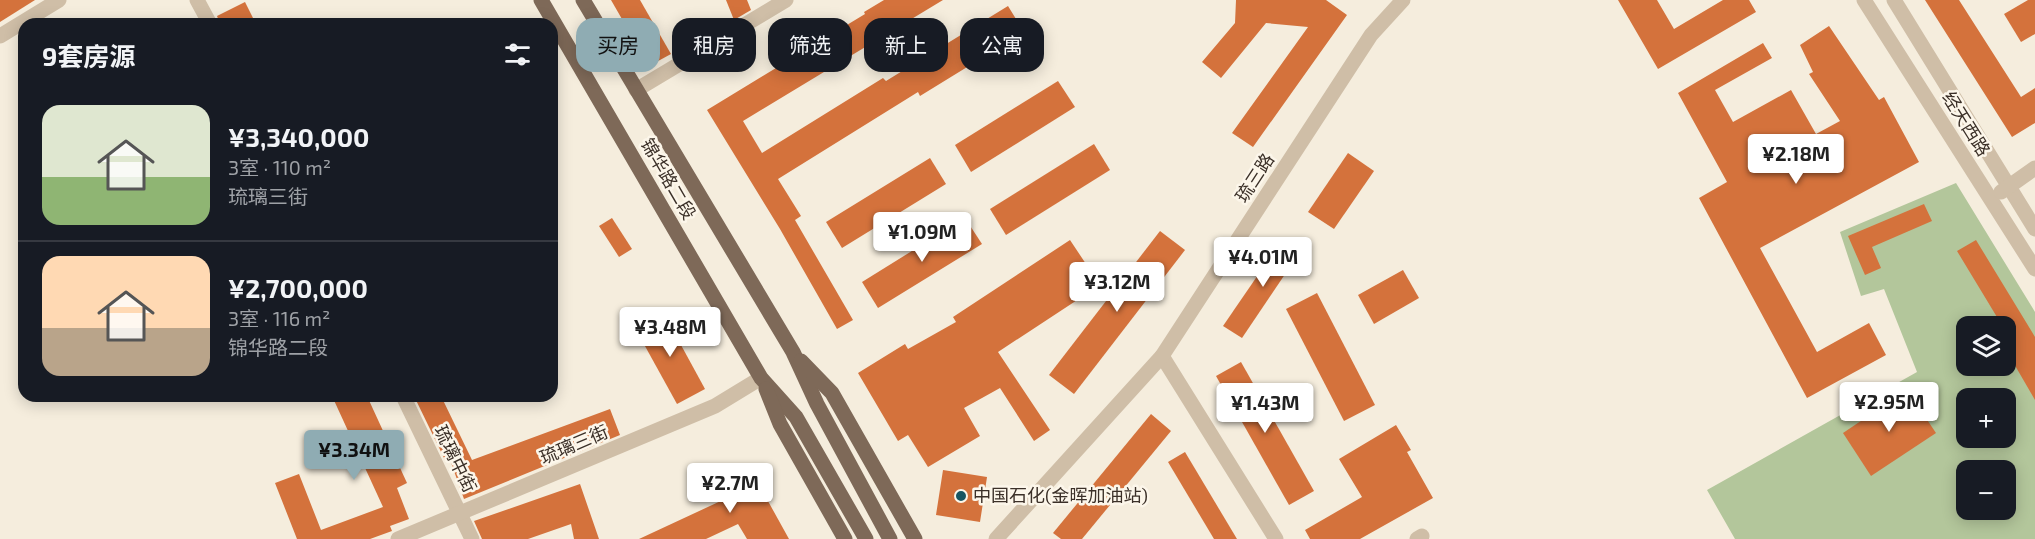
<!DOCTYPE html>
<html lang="zh">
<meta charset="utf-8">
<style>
:root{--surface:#171b24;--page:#242831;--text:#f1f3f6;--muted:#9ea1a6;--line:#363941;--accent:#8facb3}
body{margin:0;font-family:"Exo 2","Noto Sans SC",sans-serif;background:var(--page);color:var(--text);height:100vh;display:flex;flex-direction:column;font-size:22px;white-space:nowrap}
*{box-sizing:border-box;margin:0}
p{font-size:20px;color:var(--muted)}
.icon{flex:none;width:33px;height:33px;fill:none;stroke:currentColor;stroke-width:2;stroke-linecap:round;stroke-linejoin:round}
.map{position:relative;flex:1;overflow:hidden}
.panel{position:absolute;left:18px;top:18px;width:540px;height:384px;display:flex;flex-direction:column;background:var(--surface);border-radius:18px;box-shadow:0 3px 15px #0003}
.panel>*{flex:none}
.guide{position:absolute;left:576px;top:18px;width:570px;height:54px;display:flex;gap:12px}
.tools{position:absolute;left:1956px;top:316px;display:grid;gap:12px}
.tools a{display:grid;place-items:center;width:60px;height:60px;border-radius:12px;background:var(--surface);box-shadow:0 3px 15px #0003;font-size:30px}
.price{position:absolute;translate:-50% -51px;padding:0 14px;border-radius:6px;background:#fff;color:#222;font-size:20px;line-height:39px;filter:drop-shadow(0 2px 3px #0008)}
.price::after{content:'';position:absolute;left:50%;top:36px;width:18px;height:14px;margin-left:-9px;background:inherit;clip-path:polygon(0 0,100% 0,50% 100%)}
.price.current{background:var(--accent);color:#111}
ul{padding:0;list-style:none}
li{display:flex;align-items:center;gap:18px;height:150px;padding:0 24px}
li+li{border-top:2px solid var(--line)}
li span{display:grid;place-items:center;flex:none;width:168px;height:120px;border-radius:18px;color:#555}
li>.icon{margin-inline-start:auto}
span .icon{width:72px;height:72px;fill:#fffc;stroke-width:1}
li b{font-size:26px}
h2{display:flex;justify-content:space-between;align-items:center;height:72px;padding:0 24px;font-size:26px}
.tag{padding:0 21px;border-radius:18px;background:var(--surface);box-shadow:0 3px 15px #0003;font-size:21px;line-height:54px}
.tag.current{background:var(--accent);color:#111}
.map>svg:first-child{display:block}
</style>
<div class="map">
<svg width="2035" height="539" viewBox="0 0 2035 539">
<rect width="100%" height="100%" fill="#f5eddd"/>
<path fill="#b3c69b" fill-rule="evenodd" d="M1956 183 2035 312V539H1735L1707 490 1917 372 1884 289 1861 296 1840 232ZM1966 327H2006V366H1966ZM1966 399H2006V438H1966ZM1966 471H2006V510H1966Z"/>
<g fill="#d4723c">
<polygon points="0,0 35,0 0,22"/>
<polygon points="611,0 640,0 671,54 649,66"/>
<polygon points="726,0 747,0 751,10 734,20"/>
<polygon points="884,0 943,0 743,121 762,153 883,78 886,81 1008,6 1024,32 920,96 918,92 778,179 801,216 795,220 853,320 837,329 780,229 707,110 865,14 864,12"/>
<polygon points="1236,0 1326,0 1347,15 1253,147 1232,133 1308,27 1266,23 1221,78 1202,62 1235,23"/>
<polygon points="1618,0 1657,0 1674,29 1723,0 1749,0 1756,12 1658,69"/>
<polygon points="1925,0 1959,0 2021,97 2035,88 2035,123 2012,137"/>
<polygon points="2028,0 2035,0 2035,34 2021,42 2004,14"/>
<polygon points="245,2 256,24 220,24 217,16"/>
<polygon points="1829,26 1879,100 1884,97 1919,162 1760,248 1817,352 1869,323 1886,355 1807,398 1699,198 1727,182 1678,93 1763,43 1772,58 1715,90 1733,122 1791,90 1816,134 1840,121 1809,74 1813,72 1800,45"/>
<polygon points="1058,81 1075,107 971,172 955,145"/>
<polygon points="1094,144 1110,170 1006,235 990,209"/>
<polygon points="1348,153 1374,171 1334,229 1308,212"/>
<polygon points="930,158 946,184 842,248 826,222"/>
<polygon points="1924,204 1932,221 1872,247 1881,268 1865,275 1848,236"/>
<polygon points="612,218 632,249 619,257 599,226"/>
<polygon points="965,218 982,244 878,308 862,282"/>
<polygon points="1160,231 1185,250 1074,394 1049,375"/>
<polygon points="1284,237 1302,249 1242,338 1223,326"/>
<polygon points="1070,240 1100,285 998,352 1050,430 1034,441 1000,388 964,408 980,436 928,467 908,435 898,441 858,373 905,344 908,349 956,322 953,317"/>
<polygon points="1976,240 2035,337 2035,400 2006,350 2006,327 2003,327 1957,251"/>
<polygon points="1403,270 1419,298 1374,324 1358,295"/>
<polygon points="1317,293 1375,405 1344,421 1286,309"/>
<polygon points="663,312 705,389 677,404 635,328"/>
<polygon points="1241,362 1314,491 1289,505 1216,376"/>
<polygon points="1907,390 1936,433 1871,476 1843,433"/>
<polygon points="332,396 367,396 407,483 397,488 409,519 390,526 392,531 370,539 297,539 275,483 299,474 321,530 383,507"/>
<polygon points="414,396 441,396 472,460 610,409 620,435 464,499 449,457 445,460"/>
<polygon points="1151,414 1171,431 1082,539 1061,539 1053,533"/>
<polygon points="1396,425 1411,450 1407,452 1433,498 1360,539 1310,539 1305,530 1362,497 1339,459"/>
<polygon points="1185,452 1237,539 1214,539 1168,462"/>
<polygon points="748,465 789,539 747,539 738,524 706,539 639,539 725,499 716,483"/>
<polygon points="943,470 987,477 980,522 936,515"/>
<polygon points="580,484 599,539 574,539 571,524 528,539 482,539 474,521"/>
</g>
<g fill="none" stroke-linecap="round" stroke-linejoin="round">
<g stroke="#cfbea7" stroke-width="15">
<polyline points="197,0 210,24"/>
<polyline points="1864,0 2035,269"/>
<polyline points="1894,0 2035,229"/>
<polyline points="0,36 59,0"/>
<polyline points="636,90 786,0"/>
<polyline points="2001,192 2035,168"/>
<polyline points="1162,356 1276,539"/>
<polyline points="403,396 472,539"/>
<polyline points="398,539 715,406 761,378"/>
<polyline points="996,539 1162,356 1371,35 1403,0"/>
<polyline points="1417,539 1422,536"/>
</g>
<g stroke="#7e6958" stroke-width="15">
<polyline points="541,0 761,378 796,417 866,539"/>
<polyline points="583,0 793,352 817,404 890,539"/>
<polyline points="801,361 832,393 915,539"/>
<polyline points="766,389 780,424 845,539"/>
</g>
</g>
<circle fill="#185562" stroke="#fcf6ea" stroke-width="2" cx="961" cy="496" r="6"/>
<g text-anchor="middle" stroke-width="5" stroke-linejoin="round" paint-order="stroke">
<g font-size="18" fill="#3b3028" stroke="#fcf6ea">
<text transform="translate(1966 124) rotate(58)" y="6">经天西路</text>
<text transform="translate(1255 178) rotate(-57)" y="6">琉三路</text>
<text transform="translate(668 179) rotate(60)" y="6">锦华路二段</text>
<text transform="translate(574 445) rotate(-23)" y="6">琉璃三街</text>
<text transform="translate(455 459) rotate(64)" y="6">琉璃中街</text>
</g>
<g font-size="18" fill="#3b3028" stroke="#fcf6ea" text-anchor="start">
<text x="973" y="502">中国石化(金晖加油站)</text>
</g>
</g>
</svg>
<div class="tools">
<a><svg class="icon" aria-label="layers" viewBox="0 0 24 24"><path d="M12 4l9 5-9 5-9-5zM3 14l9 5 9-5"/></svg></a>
<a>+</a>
<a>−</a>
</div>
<b class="price" style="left:1796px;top:185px">¥2.18M</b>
<b class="price" style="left:922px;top:263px">¥1.09M</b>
<b class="price" style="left:1263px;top:288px">¥4.01M</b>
<b class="price" style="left:1117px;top:313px">¥3.12M</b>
<b class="price" style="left:670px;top:358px">¥3.48M</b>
<b class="price" style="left:1889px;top:433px">¥2.95M</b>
<b class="price" style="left:1265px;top:434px">¥1.43M</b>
<b class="price current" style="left:354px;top:481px">¥3.34M</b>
<b class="price" style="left:730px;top:514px">¥2.7M</b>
<div class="guide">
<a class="tag current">买房</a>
<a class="tag">租房</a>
<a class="tag">筛选</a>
<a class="tag">新上</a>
<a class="tag">公寓</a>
</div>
<section class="panel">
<h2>9套房源<svg class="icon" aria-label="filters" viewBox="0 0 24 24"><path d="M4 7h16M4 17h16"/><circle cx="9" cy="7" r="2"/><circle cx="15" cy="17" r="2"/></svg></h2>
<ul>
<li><span style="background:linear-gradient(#dfe7d0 60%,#8fb573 0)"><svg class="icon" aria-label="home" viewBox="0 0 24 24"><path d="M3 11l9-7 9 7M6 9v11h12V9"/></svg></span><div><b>¥3,340,000</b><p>3室 · 110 m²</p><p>琉璃三街</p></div></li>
<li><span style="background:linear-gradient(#ffd9b3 60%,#b9a48a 0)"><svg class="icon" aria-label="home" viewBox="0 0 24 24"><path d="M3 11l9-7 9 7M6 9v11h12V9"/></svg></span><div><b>¥2,700,000</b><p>3室 · 116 m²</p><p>锦华路二段</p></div></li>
</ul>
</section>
</div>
